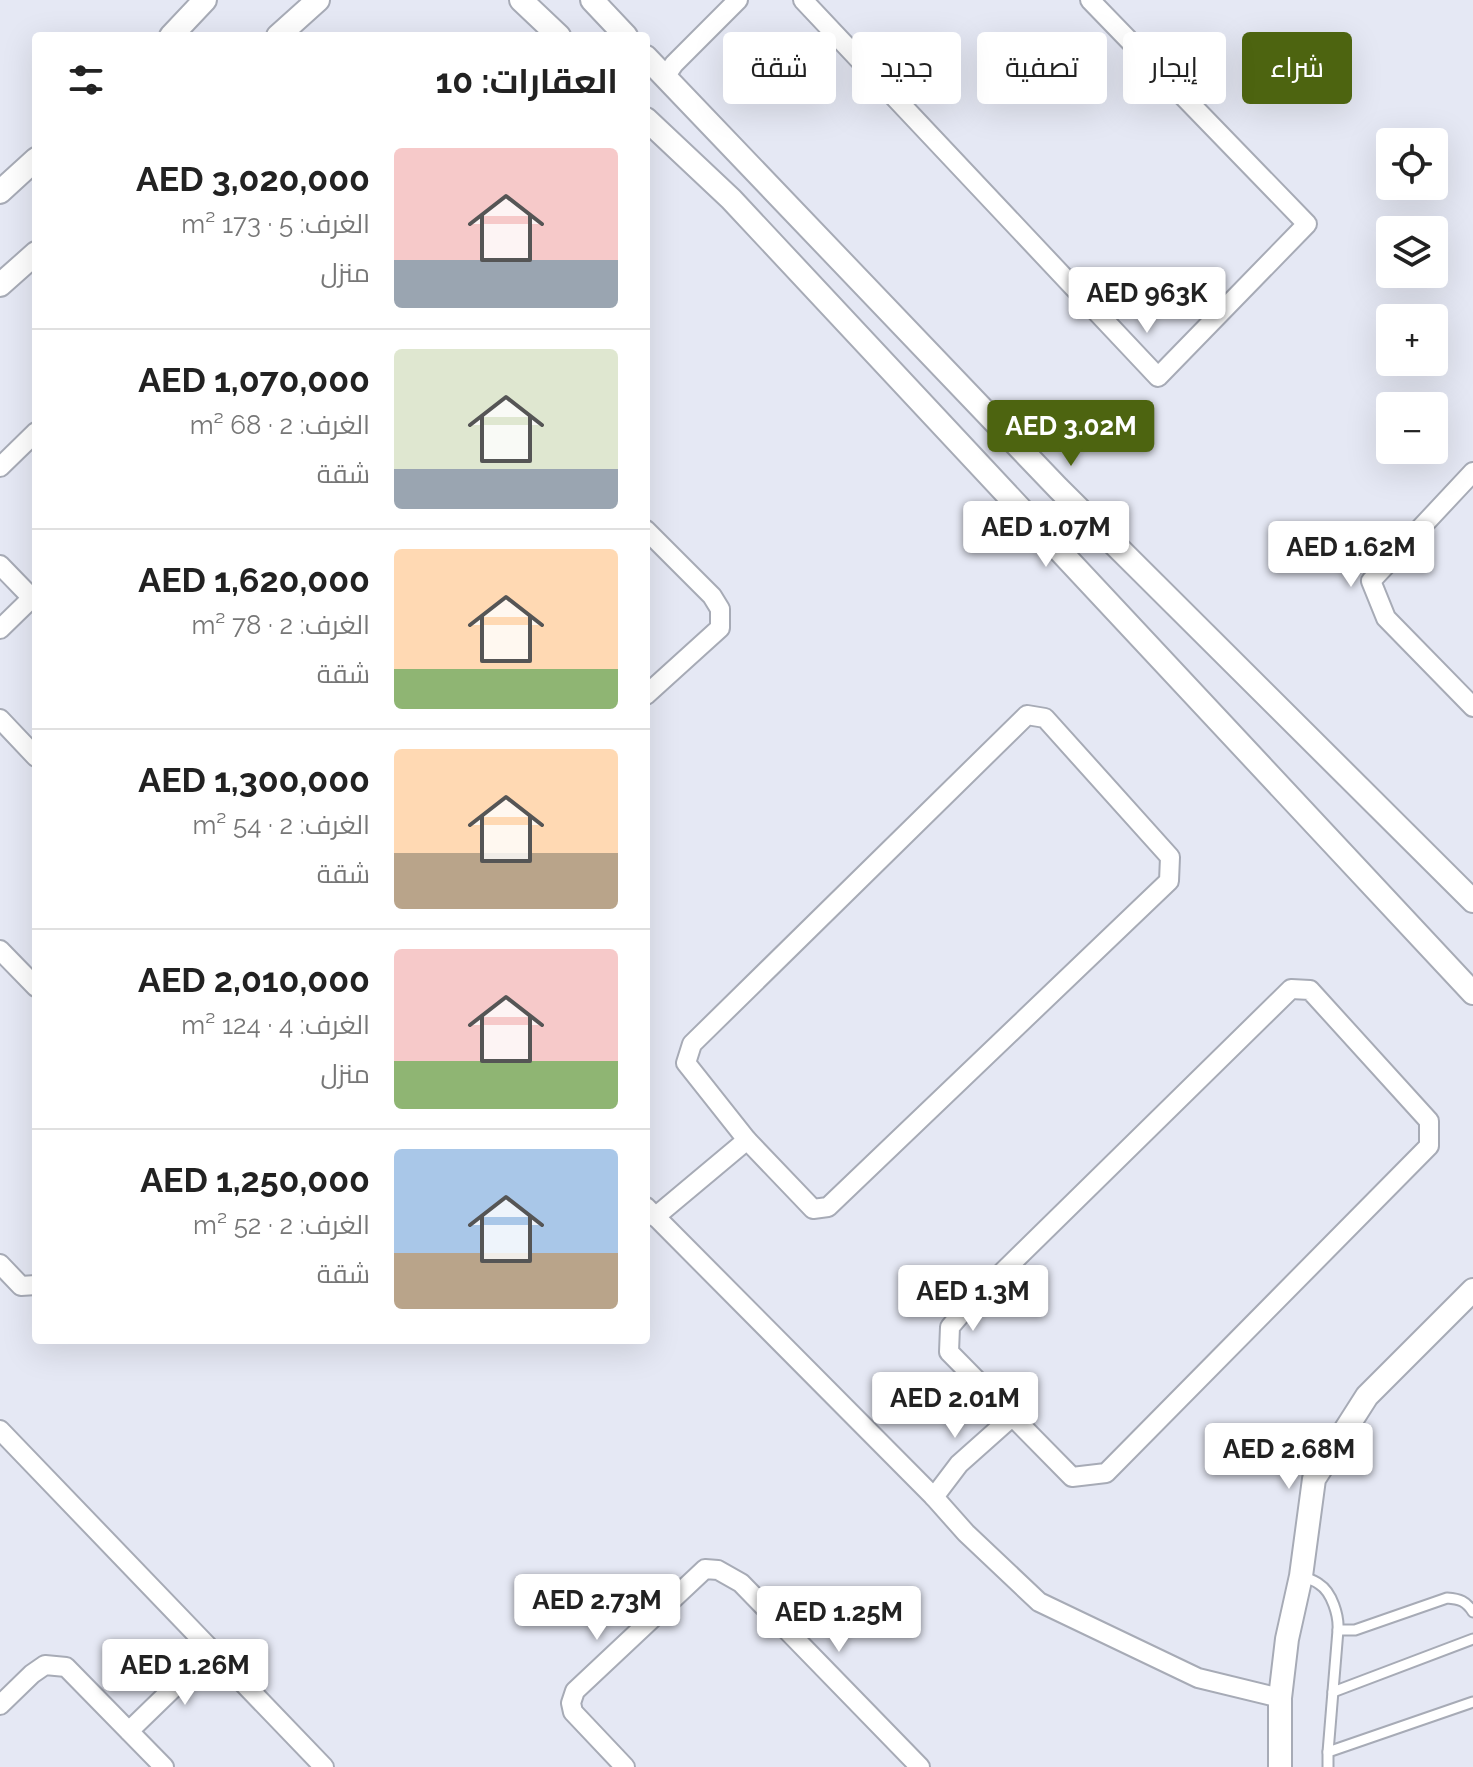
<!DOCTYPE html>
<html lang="ar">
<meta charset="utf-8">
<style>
:root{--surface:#fff;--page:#f6f6f6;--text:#222;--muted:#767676;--line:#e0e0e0;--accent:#4d6410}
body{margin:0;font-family:Raleway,Cairo,sans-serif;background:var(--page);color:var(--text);direction:rtl;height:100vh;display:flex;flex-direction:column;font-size:30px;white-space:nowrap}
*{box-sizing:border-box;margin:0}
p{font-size:26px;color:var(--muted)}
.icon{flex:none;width:44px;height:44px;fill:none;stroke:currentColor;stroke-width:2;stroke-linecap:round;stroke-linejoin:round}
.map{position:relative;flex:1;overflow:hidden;direction:ltr}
.panel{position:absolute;left:32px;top:32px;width:618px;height:1312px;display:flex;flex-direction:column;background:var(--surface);border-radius:8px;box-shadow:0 8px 32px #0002;direction:rtl}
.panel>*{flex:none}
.banner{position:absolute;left:674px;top:32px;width:678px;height:72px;direction:rtl;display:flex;gap:16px}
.controls{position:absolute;left:1376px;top:128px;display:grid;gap:16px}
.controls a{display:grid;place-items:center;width:72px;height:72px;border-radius:8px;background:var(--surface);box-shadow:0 8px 32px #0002;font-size:40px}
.price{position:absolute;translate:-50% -68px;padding:0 18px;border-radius:8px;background:#fff;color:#222;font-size:26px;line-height:52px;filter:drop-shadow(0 2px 4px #0008)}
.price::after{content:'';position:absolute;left:50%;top:48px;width:24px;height:18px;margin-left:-12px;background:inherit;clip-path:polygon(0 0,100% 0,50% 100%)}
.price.selected{background:var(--accent);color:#fff}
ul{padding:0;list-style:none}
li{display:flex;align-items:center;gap:24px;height:200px;padding:0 32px}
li+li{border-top:2px solid var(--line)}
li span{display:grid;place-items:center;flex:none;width:224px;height:160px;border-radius:8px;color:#555}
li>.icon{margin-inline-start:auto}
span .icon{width:96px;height:96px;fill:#fffc;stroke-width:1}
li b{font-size:34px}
h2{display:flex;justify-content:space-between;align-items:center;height:96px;padding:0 32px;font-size:34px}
.chip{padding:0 28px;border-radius:8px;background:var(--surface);box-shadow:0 8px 32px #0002;font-size:28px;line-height:72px}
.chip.selected{background:var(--accent);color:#fff}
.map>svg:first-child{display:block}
</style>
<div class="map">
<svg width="1473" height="1767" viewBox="0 0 1473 1767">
<rect width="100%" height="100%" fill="#e5e8f4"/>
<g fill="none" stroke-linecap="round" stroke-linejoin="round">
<g stroke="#a7abb6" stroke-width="13">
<g id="service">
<path d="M1301 1576C1307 1578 1314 1580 1319 1584 1332 1592 1339 1616 1338 1630H1355L1447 1598C1460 1599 1466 1601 1473 1612"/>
<polyline points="1333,1692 1473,1639"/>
<polyline points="1328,1752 1338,1630"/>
<polyline points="1328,1767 1328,1752 1473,1702"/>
</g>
</g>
<g stroke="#a7abb6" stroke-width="22">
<g id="minor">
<polyline points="803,0 1158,377 1307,224 1090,0"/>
<polyline points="665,77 674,64 738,0"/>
<polyline points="0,467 36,432"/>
<polyline points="1473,472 1371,581 1386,618 1473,707"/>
<polyline points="646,530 712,596 720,609 720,628 646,695"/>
<polyline points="0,565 32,598"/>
<polyline points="0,629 36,594"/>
<polygon points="1027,715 1045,718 1170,857 1169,881 828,1207 813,1209 747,1140 686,1063 692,1044"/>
<polyline points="0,719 36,757"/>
<polyline points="0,950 36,987"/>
<polygon points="1291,989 1310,990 1429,1121 1429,1146 1106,1473 1072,1477 949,1352 950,1327 967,1307"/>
<polyline points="646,1207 934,1497 966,1533 1039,1602 1198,1678 1280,1698"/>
<polyline points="655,1217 747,1140"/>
<polyline points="0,1264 21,1286 36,1285"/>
<polyline points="0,1430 324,1767"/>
<polyline points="934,1497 959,1464 1013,1416"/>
<polyline points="0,1705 32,1674 45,1665 66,1667 164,1767"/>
<polyline points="129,1731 193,1669 215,1653"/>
<polyline points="625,1767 573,1712 571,1703 575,1691 705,1569 718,1570 741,1583 920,1767"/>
</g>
</g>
<g stroke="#a7abb6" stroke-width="26">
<g id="tertiary">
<polyline points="521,0 559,36"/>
<polyline points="592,0 626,36"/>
<polyline points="171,36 205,0"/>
<polyline points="278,36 318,0"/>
<polyline points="646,57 1058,488 1473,901"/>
<polyline points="646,119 731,199 1473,993"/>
<polyline points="0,192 36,159"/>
<polyline points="0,285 36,253"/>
<polyline points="1280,1767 1280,1698 1287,1639 1301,1576 1314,1479 1367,1396 1473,1290"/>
</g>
</g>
<use href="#service" stroke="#fff" stroke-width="9"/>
<use href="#minor" stroke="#fff" stroke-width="18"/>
<use href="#tertiary" stroke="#fff" stroke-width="22"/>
</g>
</svg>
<div class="controls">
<a><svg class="icon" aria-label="locate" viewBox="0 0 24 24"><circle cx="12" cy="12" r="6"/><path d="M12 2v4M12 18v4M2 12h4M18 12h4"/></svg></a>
<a><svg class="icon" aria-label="layers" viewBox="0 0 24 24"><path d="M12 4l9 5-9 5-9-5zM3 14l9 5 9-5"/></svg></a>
<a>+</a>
<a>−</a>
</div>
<b class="price" style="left:1147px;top:335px">AED 963K</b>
<b class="price selected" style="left:1071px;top:468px">AED 3.02M</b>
<b class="price" style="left:1046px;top:569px">AED 1.07M</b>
<b class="price" style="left:1351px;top:589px">AED 1.62M</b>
<b class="price" style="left:973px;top:1333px">AED 1.3M</b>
<b class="price" style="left:955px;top:1440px">AED 2.01M</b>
<b class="price" style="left:1289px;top:1491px">AED 2.68M</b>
<b class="price" style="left:597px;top:1642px">AED 2.73M</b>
<b class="price" style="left:839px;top:1654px">AED 1.25M</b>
<b class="price" style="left:185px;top:1707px">AED 1.26M</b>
<div class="banner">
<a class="chip selected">شراء</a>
<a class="chip">إيجار</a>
<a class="chip">تصفية</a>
<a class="chip">جديد</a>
<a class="chip">شقة</a>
</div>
<section class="panel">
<h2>العقارات: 10<svg class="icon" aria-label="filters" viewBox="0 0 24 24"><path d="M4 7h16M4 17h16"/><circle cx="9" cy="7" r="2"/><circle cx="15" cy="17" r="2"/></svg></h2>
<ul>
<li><span style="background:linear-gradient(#f6c9c9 70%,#9aa5b1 0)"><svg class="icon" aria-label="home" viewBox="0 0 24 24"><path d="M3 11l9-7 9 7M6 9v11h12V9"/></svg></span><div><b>AED 3,020,000</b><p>الغرف: 5 · 173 m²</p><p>منزل</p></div></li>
<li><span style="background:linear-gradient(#dfe7d0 75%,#9aa5b1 0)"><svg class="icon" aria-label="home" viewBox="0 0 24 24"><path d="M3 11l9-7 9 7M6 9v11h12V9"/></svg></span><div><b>AED 1,070,000</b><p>الغرف: 2 · 68 m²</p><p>شقة</p></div></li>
<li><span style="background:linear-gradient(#ffd9b3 75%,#8fb573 0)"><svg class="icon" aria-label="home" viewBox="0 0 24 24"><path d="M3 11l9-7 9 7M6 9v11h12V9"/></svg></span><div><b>AED 1,620,000</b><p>الغرف: 2 · 78 m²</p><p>شقة</p></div></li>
<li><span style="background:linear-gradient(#ffd9b3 65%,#b9a48a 0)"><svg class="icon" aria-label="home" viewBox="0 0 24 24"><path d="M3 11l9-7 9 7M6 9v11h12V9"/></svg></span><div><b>AED 1,300,000</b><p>الغرف: 2 · 54 m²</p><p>شقة</p></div></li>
<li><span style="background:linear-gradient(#f6c9c9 70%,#8fb573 0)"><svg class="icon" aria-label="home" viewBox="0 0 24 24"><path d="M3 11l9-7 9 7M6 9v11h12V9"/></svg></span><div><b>AED 2,010,000</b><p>الغرف: 4 · 124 m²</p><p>منزل</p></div></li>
<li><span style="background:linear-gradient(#a9c7e8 65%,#b9a48a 0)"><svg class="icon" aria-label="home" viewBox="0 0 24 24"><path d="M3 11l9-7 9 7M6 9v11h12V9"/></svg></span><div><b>AED 1,250,000</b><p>الغرف: 2 · 52 m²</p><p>شقة</p></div></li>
</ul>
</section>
</div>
